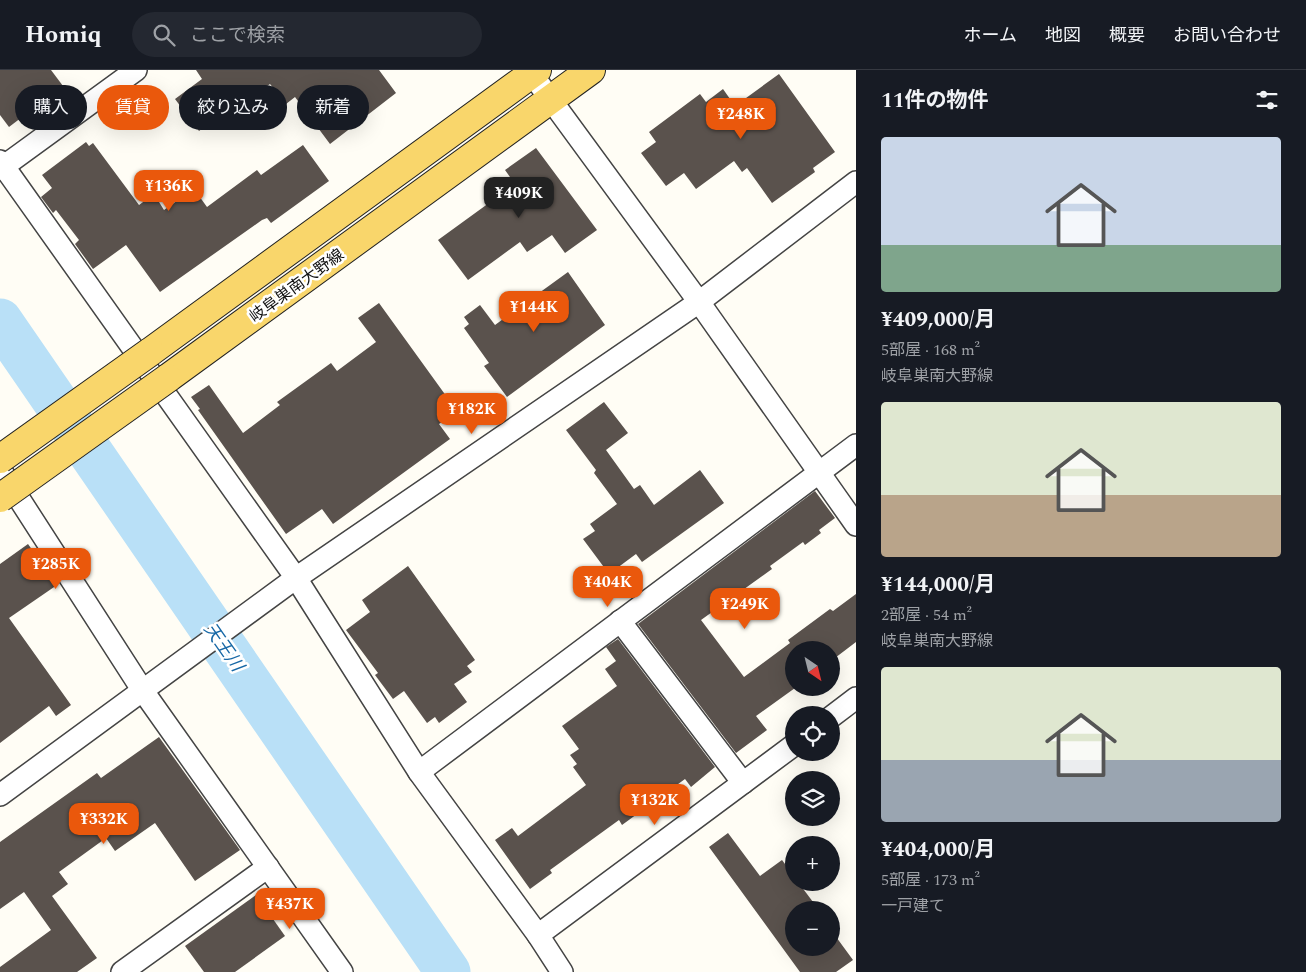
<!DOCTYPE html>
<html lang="ja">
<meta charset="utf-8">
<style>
:root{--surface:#171b24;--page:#242831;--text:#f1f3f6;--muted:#9ea1a6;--line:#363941;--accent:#ea580c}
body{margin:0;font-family:Spectral,"Noto Sans JP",serif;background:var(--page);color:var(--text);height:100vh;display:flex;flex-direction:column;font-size:19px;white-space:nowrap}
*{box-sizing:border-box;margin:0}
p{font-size:16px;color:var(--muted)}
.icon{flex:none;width:28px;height:28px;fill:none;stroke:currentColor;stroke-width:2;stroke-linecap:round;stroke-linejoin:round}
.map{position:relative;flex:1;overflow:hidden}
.details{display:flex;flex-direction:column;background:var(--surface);width:450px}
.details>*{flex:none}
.hud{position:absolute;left:15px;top:15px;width:475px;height:45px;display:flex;gap:10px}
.needle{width:32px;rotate:145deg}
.fabs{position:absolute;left:785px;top:571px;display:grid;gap:10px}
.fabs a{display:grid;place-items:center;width:55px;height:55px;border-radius:50%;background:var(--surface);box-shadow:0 5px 20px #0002;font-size:25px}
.price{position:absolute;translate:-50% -42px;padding:0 11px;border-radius:10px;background:var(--accent);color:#fff;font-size:16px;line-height:32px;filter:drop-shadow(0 1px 2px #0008)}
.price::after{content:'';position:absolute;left:50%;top:30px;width:15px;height:11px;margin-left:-8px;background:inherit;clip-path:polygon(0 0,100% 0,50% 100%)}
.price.current{background:#222;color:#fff}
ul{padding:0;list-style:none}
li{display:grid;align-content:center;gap:10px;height:265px;padding:0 25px}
li span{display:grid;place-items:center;height:155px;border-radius:5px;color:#555}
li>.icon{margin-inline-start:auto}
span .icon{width:90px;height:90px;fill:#fffc;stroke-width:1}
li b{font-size:21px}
h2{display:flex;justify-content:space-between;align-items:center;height:60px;padding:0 25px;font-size:21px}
.pill{padding:0 18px;border-radius:22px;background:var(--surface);box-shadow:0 5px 20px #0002;font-size:18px;line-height:45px}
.pill.current{background:var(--accent);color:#fff}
header{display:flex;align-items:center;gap:30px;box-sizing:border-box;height:70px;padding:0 25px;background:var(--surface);border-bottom:1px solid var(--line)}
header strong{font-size:24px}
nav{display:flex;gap:28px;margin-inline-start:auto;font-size:18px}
.search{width:350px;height:45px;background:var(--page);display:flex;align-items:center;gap:12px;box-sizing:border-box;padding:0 18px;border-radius:28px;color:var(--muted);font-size:19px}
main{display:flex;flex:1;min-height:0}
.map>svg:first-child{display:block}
</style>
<header>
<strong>Homiq</strong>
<div class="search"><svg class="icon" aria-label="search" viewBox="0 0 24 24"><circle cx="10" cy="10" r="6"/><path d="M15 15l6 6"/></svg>ここで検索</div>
<nav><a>ホーム</a><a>地図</a><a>概要</a><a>お問い合わせ</a></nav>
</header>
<main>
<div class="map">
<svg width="856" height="902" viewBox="0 0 856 902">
<rect width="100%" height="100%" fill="#fffdf5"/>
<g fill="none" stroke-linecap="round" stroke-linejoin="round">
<polyline stroke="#b9e0f7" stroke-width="45" points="0,251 448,902"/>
</g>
<g fill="#5a524d">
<polygon points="0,0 51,0 63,16 9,57 0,45"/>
<polygon points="196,0 379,0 396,23 330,74 295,27 286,34 270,14 228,44 225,41 199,61 175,29 202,9"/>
<polygon points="779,4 835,82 813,98 815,102 772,133 747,98 742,102 734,91 696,119 684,103 666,116 641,83 656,72 649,62 700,24 706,32 723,19 735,36"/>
<polygon points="86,72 89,76 93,73 139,135 154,124 164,140 194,119 207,137 257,100 261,105 303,75 329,111 271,153 267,148 262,150 160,222 126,175 93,199 75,174 79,170 56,140 53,143 41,127 52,118 42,105"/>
<polygon points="536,78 597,160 565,183 552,165 527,182 520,172 468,210 438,170 515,114 505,100"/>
<polygon points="568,202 605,255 507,327 484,296 489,293 464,258 469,254 464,247 480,235 495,255"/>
<polygon points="379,233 457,341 439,354 450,369 333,454 322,439 286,464 198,340 200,339 191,327 209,315 243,363 280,335 277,332 331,293 337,301 376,272 358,248"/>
<polygon points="604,332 628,363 606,380 634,419 640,415 654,435 700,400 724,433 642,492 636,484 609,504 583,469 595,461 590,454 617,434 594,403 596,400 566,360"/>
<polygon points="815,421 835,448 819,460 821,463 805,475 803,472 770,496 772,499 701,550 744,607 790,573 788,570 830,539 833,541 856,524 856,572 831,591 831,580 794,580 795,618 756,646 767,660 736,683 638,554"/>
<polygon points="28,474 57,515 9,548 71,635 56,646 49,636 0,673 0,494"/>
<polygon points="408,496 475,590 467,596 472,602 454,614 467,632 439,653 435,647 427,653 404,621 393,629 375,605 378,603 346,560 370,542 362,530"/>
<polygon points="618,569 715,697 691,717 685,709 622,755 619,750 550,800 552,803 530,819 495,770 512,758 518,766 586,715 573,697 577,694 570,685 579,679 562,656 617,616 605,599 616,591 606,577"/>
<polygon points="159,667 240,780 195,811 155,753 115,781 106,768 59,802 68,814 52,826 97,888 77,902 0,902 0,897 51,860 24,822 0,839 0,772 97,703 101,708"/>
<polygon points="728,763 760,806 782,790 794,806 794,812 798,812 819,840 794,840 794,878 831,878 831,860 853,890 836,902 800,902 709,777"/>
<polygon points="256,825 285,866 235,902 204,902 185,876"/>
</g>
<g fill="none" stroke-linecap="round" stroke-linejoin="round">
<g stroke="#444" stroke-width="24">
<g id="street">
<polyline points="529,0 699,232 856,455"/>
<polyline points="0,91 296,508 419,702 538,865 562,902"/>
<polyline points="0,99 136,0"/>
<polyline points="0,399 143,621 342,902"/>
<polyline points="620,551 743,713"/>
<polyline points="831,647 856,628"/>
<polyline points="419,702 856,375"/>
<polyline points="0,725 296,508 699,232 856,112"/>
<polyline points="538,865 794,675"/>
<polyline points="122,902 268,797"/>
</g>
</g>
<g stroke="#222" stroke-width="30">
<g id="primary">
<polyline points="150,282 537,0"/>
<polyline points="168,308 591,0"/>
</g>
</g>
<use href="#street" stroke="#fff" stroke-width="21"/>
<use href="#primary" stroke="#f9d66b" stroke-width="28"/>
<g stroke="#222" stroke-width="30" stroke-linecap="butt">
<g id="primary-bridge">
<polyline points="0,389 150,282"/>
<polyline points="0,428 168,308"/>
</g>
</g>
<use href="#primary-bridge" stroke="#f9d66b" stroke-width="28"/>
</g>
<g text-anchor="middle" stroke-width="5" stroke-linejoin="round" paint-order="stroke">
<g font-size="16" fill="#111" stroke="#fff">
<text transform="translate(296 215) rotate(-36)" y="6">岐阜巣南大野線</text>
</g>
<g font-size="18" font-style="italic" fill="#1768a6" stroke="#fff">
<text transform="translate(224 577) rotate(55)" y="6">天王川</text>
</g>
</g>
</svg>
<div class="fabs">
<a><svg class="needle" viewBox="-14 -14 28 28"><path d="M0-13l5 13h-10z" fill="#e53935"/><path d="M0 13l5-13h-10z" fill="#9ea1a6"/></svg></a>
<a><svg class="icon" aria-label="locate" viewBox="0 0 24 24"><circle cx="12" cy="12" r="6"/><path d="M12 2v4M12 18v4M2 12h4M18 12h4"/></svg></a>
<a><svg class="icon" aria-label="layers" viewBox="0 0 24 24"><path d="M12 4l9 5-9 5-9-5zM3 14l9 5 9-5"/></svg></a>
<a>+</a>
<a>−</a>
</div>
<b class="price" style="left:741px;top:70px">¥248K</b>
<b class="price" style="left:169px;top:142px">¥136K</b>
<b class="price current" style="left:519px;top:149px">¥409K</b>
<b class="price" style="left:534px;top:263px">¥144K</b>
<b class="price" style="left:472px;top:365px">¥182K</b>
<b class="price" style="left:56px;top:520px">¥285K</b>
<b class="price" style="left:608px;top:538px">¥404K</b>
<b class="price" style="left:745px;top:560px">¥249K</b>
<b class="price" style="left:655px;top:756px">¥132K</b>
<b class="price" style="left:104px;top:775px">¥332K</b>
<b class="price" style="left:290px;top:860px">¥437K</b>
<div class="hud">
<a class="pill">購入</a>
<a class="pill current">賃貸</a>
<a class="pill">絞り込み</a>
<a class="pill">新着</a>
</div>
</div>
<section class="details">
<h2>11件の物件<svg class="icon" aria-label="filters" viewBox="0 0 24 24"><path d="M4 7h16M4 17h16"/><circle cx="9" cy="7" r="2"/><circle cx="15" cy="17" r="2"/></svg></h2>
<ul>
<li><span style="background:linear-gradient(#c9d6e8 70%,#7fa58c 0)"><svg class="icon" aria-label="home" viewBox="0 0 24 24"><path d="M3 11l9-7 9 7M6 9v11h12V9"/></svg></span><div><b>¥409,000/月</b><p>5部屋 · 168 m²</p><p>岐阜巣南大野線</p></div></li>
<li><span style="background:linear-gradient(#dfe7d0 60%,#b9a48a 0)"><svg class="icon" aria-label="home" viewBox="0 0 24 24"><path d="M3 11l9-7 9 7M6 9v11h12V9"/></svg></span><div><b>¥144,000/月</b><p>2部屋 · 54 m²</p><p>岐阜巣南大野線</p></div></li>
<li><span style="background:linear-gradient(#dfe7d0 60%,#9aa5b1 0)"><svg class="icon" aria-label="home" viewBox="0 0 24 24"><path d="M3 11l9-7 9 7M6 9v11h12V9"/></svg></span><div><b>¥404,000/月</b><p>5部屋 · 173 m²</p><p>一戸建て</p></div></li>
</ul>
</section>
</main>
